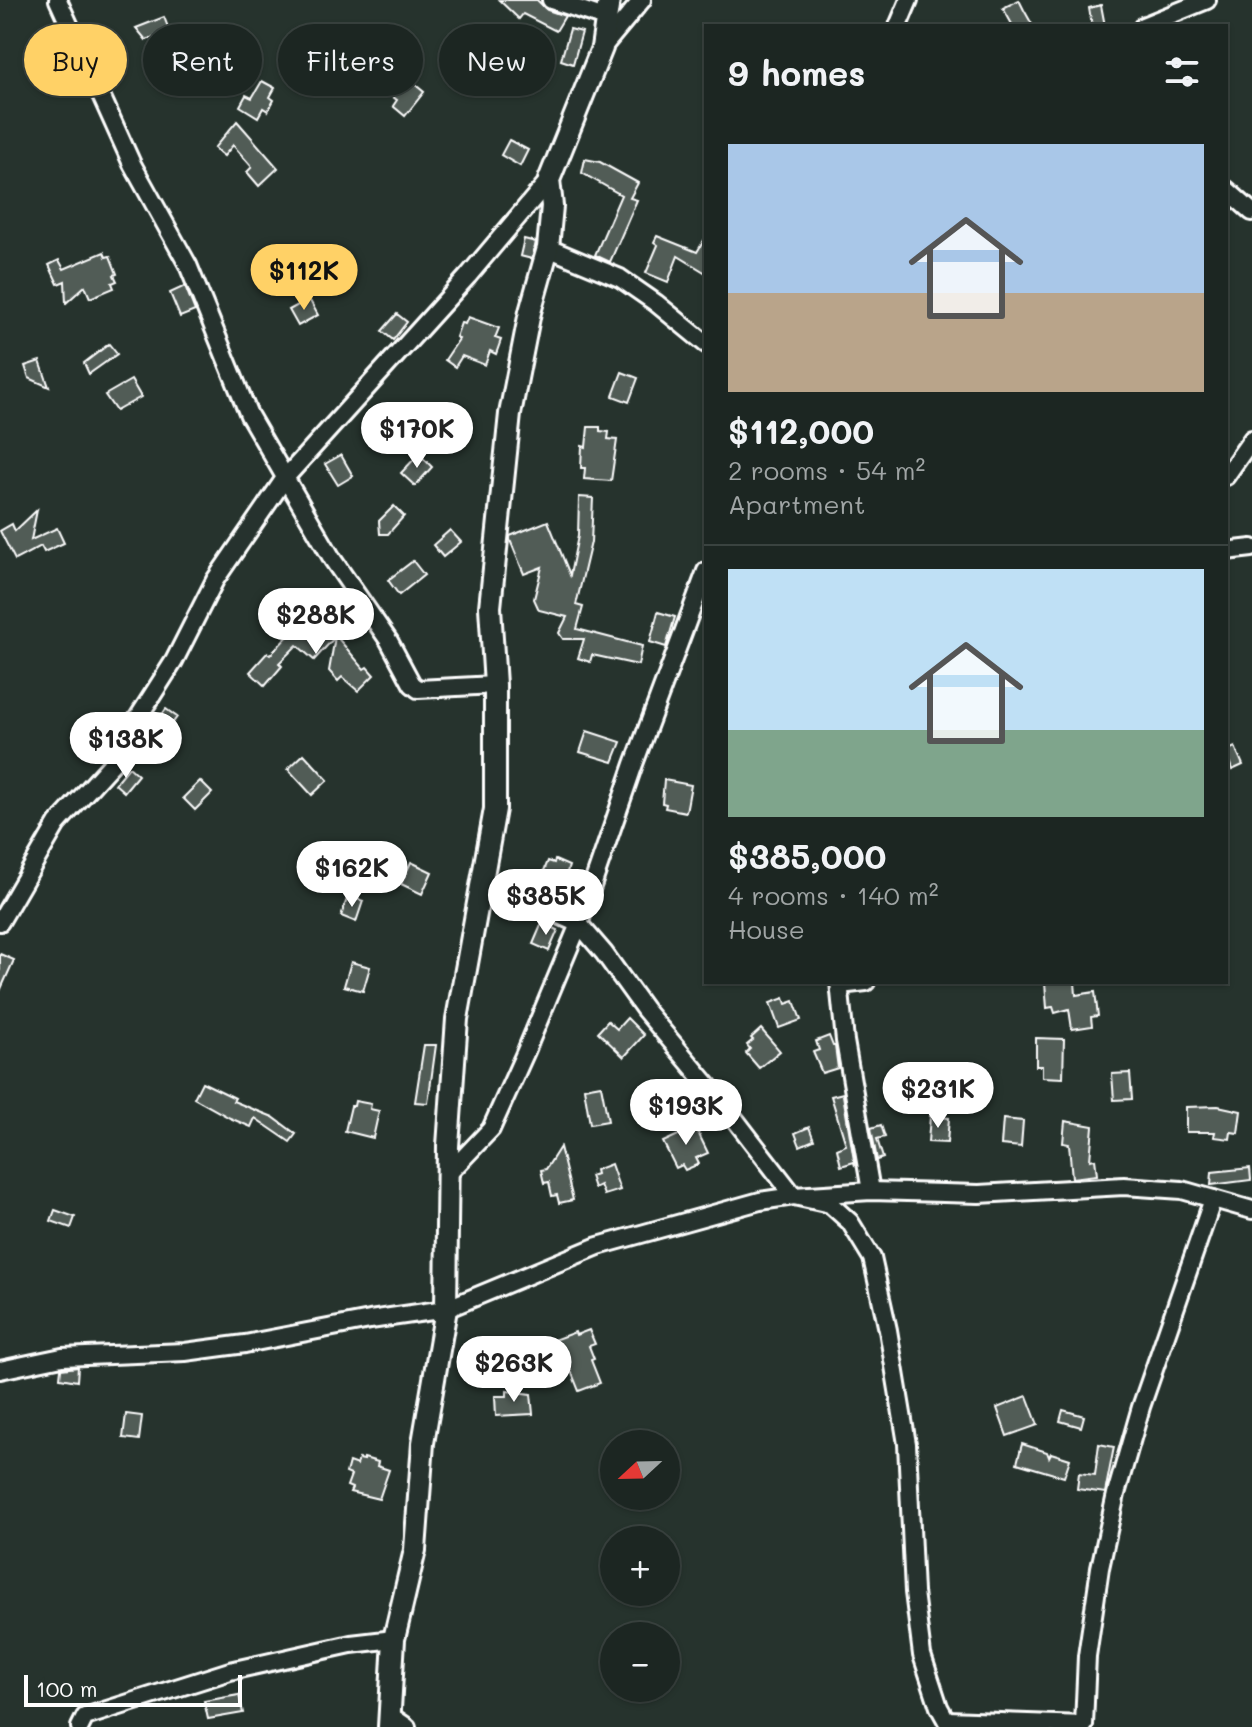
<!DOCTYPE html>
<meta charset="utf-8">
<style>
:root{--surface:#1c2622;--page:#252e2a;--text:#f1f3f6;--muted:#a0a5a5;--line:#3a4340;--accent:#ffd166}
body{margin:0;font-family:Mali,sans-serif;background:var(--page);color:var(--text);height:100vh;display:flex;flex-direction:column;font-size:30px;white-space:nowrap}
*{box-sizing:border-box;margin:0}
p{font-size:26px;color:var(--muted)}
.icon{flex:none;width:44px;height:44px;fill:none;stroke:currentColor;stroke-width:2;stroke-linecap:round;stroke-linejoin:round}
.map{position:relative;flex:1;overflow:hidden}
.drawer{position:absolute;left:704px;top:24px;width:524px;height:960px;display:flex;flex-direction:column;background:var(--surface);border-radius:0px;box-shadow:0 2px 6px #0004,0 0 0 2px var(--line)}
.drawer>*{flex:none}
.top-card{position:absolute;left:24px;top:24px;width:560px;height:72px;display:flex;gap:16px}
.needle{width:52px;rotate:248deg}
.controls{position:absolute;left:600px;top:1430px;display:grid;gap:16px}
.controls a{display:grid;place-items:center;width:80px;height:80px;border-radius:50%;background:var(--surface);box-shadow:0 2px 6px #0004,0 0 0 2px var(--line);font-size:40px}
.scale{position:absolute;left:24px;bottom:20px;width:218px;box-sizing:border-box;padding-left:8px;border:4px solid #fff;border-top:0;font-size:22px;line-height:28px;white-space:nowrap;color:#fff;-webkit-text-stroke:6px #26332d;paint-order:stroke}
.price{position:absolute;translate:-50% -68px;padding:0 18px;border-radius:28px;background:#fff;color:#222;font-size:26px;line-height:52px;filter:drop-shadow(0 2px 4px #0008)}
.price::after{content:'';position:absolute;left:50%;top:48px;width:24px;height:18px;margin-left:-12px;background:inherit;clip-path:polygon(0 0,100% 0,50% 100%)}
.price.on{background:var(--accent);color:#111}
ul{padding:0;list-style:none}
li{display:grid;align-content:center;gap:16px;height:424px;padding:0 24px}
li+li{border-top:2px solid var(--line)}
li span{display:grid;place-items:center;height:248px;border-radius:0px;color:#555}
li>.icon{margin-inline-start:auto}
span .icon{width:144px;height:144px;fill:#fffc;stroke-width:1}
li b{font-size:34px}
h2{display:flex;justify-content:space-between;align-items:center;height:96px;padding:0 24px;font-size:34px}
.tag{padding:0 28px;border-radius:36px;background:var(--surface);box-shadow:0 2px 6px #0004,0 0 0 2px var(--line);font-size:28px;line-height:72px}
.tag.on{background:var(--accent);color:#111}
.map>svg:first-child{display:block}
</style>
<div class="map">
<svg width="1252" height="1727" viewBox="0 0 1252 1727">
<rect width="100%" height="100%" fill="#26332d"/>
<filter id="ink" filterUnits="userSpaceOnUse"><feTurbulence type="fractalNoise" baseFrequency=".0125" numOctaves="2"/><feDisplacementMap in="SourceGraphic" scale="16" xChannelSelector="R" yChannelSelector="G"/><feConvolveMatrix kernelMatrix="1 2 1 2 8 2 1 2 1" color-interpolation-filters="sRGB"/></filter>
<g filter="url(#ink)">
<g fill="#515c57" stroke="#fff" stroke-width="2">
<polygon points="499,0 537,0 547,10 565,16 556,31 523,14 519,19"/>
<polygon points="1019,0 1024,10 1033,26 1013,26 1003,8"/>
<polygon points="1101,5 1105,26 1092,26 1089,8"/>
<polygon points="164,17 173,40 160,45 157,36 146,40 136,28"/>
<polygon points="57,24 72,58 58,64 60,68 35,79 27,62 55,49 46,28"/>
<polygon points="570,29 582,32 573,64 561,60"/>
<polygon points="321,67 330,81 311,92 299,81"/>
<polygon points="262,81 275,88 270,97 274,100 268,111 263,108 258,117 240,106 246,95 252,98"/>
<polygon points="412,82 424,92 405,116 393,106 397,100 393,97 402,85 406,89"/>
<polygon points="237,121 278,168 259,186 247,172 252,167 233,145 224,156 214,148"/>
<polygon points="509,140 528,150 520,166 501,155"/>
<polygon points="585,159 600,162 638,183 630,198 637,200 610,262 595,255 621,195 582,173"/>
<polygon points="657,236 697,252 706,237 706,273 678,256 668,282 646,273 658,245 654,242"/>
<polygon points="524,239 536,242 532,259 520,256"/>
<polygon points="104,252 106,257 110,256 117,274 114,275 117,281 112,283 114,288 90,298 85,286 66,303 65,281 58,284 49,265 59,260 64,269"/>
<polygon points="185,286 195,311 180,317 170,293"/>
<polygon points="309,299 318,315 298,326 289,310"/>
<polygon points="397,314 407,322 393,340 382,331"/>
<polygon points="468,317 499,328 495,338 501,340 496,354 490,351 485,365 462,356 455,367 445,360 459,339 456,337 461,323 465,324"/>
<polygon points="109,344 117,354 89,374 84,363"/>
<polygon points="40,361 49,387 29,378 25,366"/>
<polygon points="622,372 638,378 629,402 613,396"/>
<polygon points="131,380 141,397 116,411 105,395"/>
<polygon points="588,427 600,427 600,431 609,432 608,439 617,440 611,481 584,479 585,468 581,468 582,446 586,447"/>
<polygon points="419,454 432,467 415,486 401,473"/>
<polygon points="341,455 353,476 338,485 325,464"/>
<polygon points="579,497 593,498 591,542 576,605 583,607 577,629 642,646 638,665 592,655 590,662 578,658 584,639 563,639 559,633 567,617 539,610 534,599 542,567 524,574 510,540 510,536 548,521 570,575 578,536"/>
<polygon points="394,506 404,516 388,534 380,534 379,521"/>
<polygon points="37,510 31,540 57,528 64,543 44,552 41,546 15,560 0,531 12,524 15,531"/>
<polygon points="450,530 461,542 443,557 433,545"/>
<polygon points="413,561 424,575 399,595 388,580"/>
<polygon points="658,612 675,617 666,647 650,642"/>
<polygon points="288,615 315,642 344,616 349,622 336,636 364,669 367,667 374,675 358,691 342,677 338,681 329,671 335,637 314,660 297,645 279,663 282,666 265,686 250,672 267,653 270,655 293,631"/>
<polygon points="166,709 177,717 164,735 153,728"/>
<polygon points="587,731 621,742 613,762 580,752"/>
<polygon points="1235,747 1243,765 1232,770 1226,751"/>
<polygon points="304,754 328,780 312,795 288,769"/>
<polygon points="129,767 138,775 124,792 115,784"/>
<polygon points="664,780 691,785 686,812 665,808 666,804 662,803"/>
<polygon points="200,781 212,793 195,810 183,798"/>
<polygon points="555,860 569,866 567,872 580,878 570,904 545,894 550,882 541,878 548,861 554,863"/>
<polygon points="411,862 432,872 422,894 401,884"/>
<polygon points="348,896 363,901 356,922 341,916"/>
<polygon points="542,923 558,930 549,951 533,944"/>
<polygon points="0,954 14,960 0,991"/>
<polygon points="351,962 370,967 363,991 344,986"/>
<polygon points="1045,982 1075,982 1076,995 1095,992 1098,1016 1091,1017 1092,1026 1072,1029 1069,1009 1055,1013 1053,1007 1047,1008"/>
<polygon points="784,998 786,1004 794,1001 801,1020 779,1028 770,1003"/>
<polygon points="627,1018 644,1035 624,1057 598,1032 608,1021 617,1029"/>
<polygon points="761,1029 780,1051 759,1068 746,1053 750,1049 747,1045 753,1040 751,1038"/>
<polygon points="829,1036 833,1046 835,1046 838,1068 822,1073 813,1052 819,1050 816,1041"/>
<polygon points="1036,1038 1064,1039 1063,1078 1042,1077 1042,1066 1036,1066"/>
<polygon points="424,1045 436,1045 428,1103 415,1102"/>
<rect x="934" y="1065" width="21" height="30"/>
<polygon points="1130,1073 1132,1099 1114,1100 1112,1074"/>
<polygon points="202,1082 235,1098 233,1101 273,1117 296,1134 290,1142 255,1118 251,1127 230,1118 194,1098"/>
<polygon points="601,1085 608,1121 590,1124 584,1088"/>
<polygon points="843,1093 843,1095 855,1166 854,1162 841,1166 837,1149 846,1145 831,1096"/>
<polygon points="355,1101 371,1104 370,1109 379,1111 373,1138 345,1131 351,1106 354,1106"/>
<polygon points="1218,1106 1241,1111 1238,1133 1231,1132 1230,1139 1214,1137 1215,1132 1186,1132 1186,1107"/>
<polygon points="930,1116 949,1118 947,1143 928,1142"/>
<polygon points="1003,1119 1023,1121 1021,1147 1001,1145"/>
<polygon points="692,1120 708,1153 696,1158 699,1164 685,1170 682,1165 676,1168 663,1142 685,1132 682,1124"/>
<polygon points="1065,1121 1093,1126 1090,1160 1095,1159 1097,1175 1072,1178 1069,1144 1063,1143"/>
<polygon points="881,1125 885,1137 877,1139 883,1158 877,1160 871,1128"/>
<polygon points="809,1127 814,1140 800,1146 795,1133"/>
<polygon points="560,1147 573,1200 559,1203 557,1195 552,1196 549,1182 544,1183 541,1170 546,1169"/>
<polygon points="611,1164 620,1190 604,1195 600,1185 594,1188 590,1176 596,1174 595,1170"/>
<polygon points="1250,1168 1251,1180 1211,1185 1212,1172"/>
<polygon points="55,1210 75,1217 71,1228 51,1221"/>
<polygon points="589,1330 595,1344 589,1346 594,1359 591,1360 600,1383 579,1391 571,1371 561,1375 548,1342 575,1332 576,1335"/>
<polygon points="78,1367 77,1381 60,1378 61,1369"/>
<polygon points="507,1391 531,1394 533,1414 496,1416 495,1396 507,1396"/>
<polygon points="1027,1396 1038,1425 1007,1436 997,1408"/>
<polygon points="1063,1410 1084,1416 1081,1427 1060,1421"/>
<polygon points="126,1414 142,1416 139,1440 123,1438"/>
<polygon points="1022,1444 1047,1452 1049,1457 1051,1453 1070,1459 1064,1477 1017,1463"/>
<polygon points="1099,1444 1114,1447 1105,1493 1077,1489 1079,1473 1095,1475"/>
<polygon points="364,1458 378,1462 377,1466 389,1470 379,1499 350,1492 352,1488 347,1486 351,1475 346,1473 349,1462 357,1465 359,1459 364,1460"/>
<polygon points="239,1695 243,1713 208,1719 204,1701"/>
</g>
<g fill="none" stroke-linecap="round" stroke-linejoin="round">
<g stroke="#fff" stroke-width="22">
<g id="minor">
<polyline points="58,0 132,164 188,265 249,415 333,560 389,641 412,684 418,689 495,685"/>
<polyline points="551,0 605,18"/>
<polyline points="898,26 909,0"/>
<polyline points="1143,26 1207,0"/>
<polyline points="602,48 642,0"/>
<polyline points="1226,189 1252,212"/>
<polyline points="548,248 620,278 656,303 706,344"/>
<polyline points="1226,476 1252,439"/>
<polyline points="1226,551 1252,548"/>
<polyline points="481,880 579,924 604,953 645,1010 717,1096 794,1196 830,1204 850,1222 872,1258 888,1330 907,1444 914,1592 922,1655 939,1707 950,1727"/>
<polyline points="0,922 57,824 117,758 132,727 174,661 215,580 285,478 468,276 549,180"/>
<polyline points="839,982 845,1041 871,1191"/>
<polyline points="840,985 866,982"/>
<polyline points="448,1174 491,1129 526,1051 579,924 634,764 706,571"/>
<polyline points="0,1370 62,1357 185,1352 245,1344 370,1320 446,1309 598,1246 760,1201 794,1196 871,1191 979,1194 1124,1186 1182,1190 1252,1210"/>
<polyline points="391,1716 407,1727"/>
<polyline points="948,1720 1084,1725 1087,1656 1100,1568 1116,1494 1141,1407 1213,1199"/>
<polyline points="80,1727 85,1717 230,1671 351,1644 394,1639"/>
</g>
</g>
<g stroke="#fff" stroke-width="26">
<polyline id="tertiary" points="389,1727 394,1639 415,1550 423,1443 446,1309 448,1146 457,1019 495,809 495,685 490,607 510,414 530,312 548,248 552,206 549,180 602,48 609,0"/>
</g>
<use href="#minor" stroke="#26332d" stroke-width="16"/>
<use href="#tertiary" stroke="#26332d" stroke-width="20"/>
</g>
</g>
</svg>
<div class="controls">
<a><svg class="needle" viewBox="-14 -14 28 28"><path d="M0-13l5 13h-10z" fill="#e53935"/><path d="M0 13l5-13h-10z" fill="#a0a5a5"/></svg></a>
<a>+</a>
<a>−</a>
</div>
<div class="scale">100 m</div>
<b class="price on" style="left:304px;top:312px">$112K</b>
<b class="price" style="left:417px;top:470px">$170K</b>
<b class="price" style="left:316px;top:656px">$288K</b>
<b class="price" style="left:126px;top:780px">$138K</b>
<b class="price" style="left:352px;top:909px">$162K</b>
<b class="price" style="left:546px;top:937px">$385K</b>
<b class="price" style="left:938px;top:1130px">$231K</b>
<b class="price" style="left:686px;top:1147px">$193K</b>
<b class="price" style="left:514px;top:1404px">$263K</b>
<div class="top-card">
<a class="tag on">Buy</a>
<a class="tag">Rent</a>
<a class="tag">Filters</a>
<a class="tag">New</a>
</div>
<section class="drawer">
<h2>9 homes<svg class="icon" aria-label="filters" viewBox="0 0 24 24"><path d="M4 7h16M4 17h16"/><circle cx="9" cy="7" r="2"/><circle cx="15" cy="17" r="2"/></svg></h2>
<ul>
<li><span style="background:linear-gradient(#a9c7e8 60%,#b9a48a 0)"><svg class="icon" aria-label="home" viewBox="0 0 24 24"><path d="M3 11l9-7 9 7M6 9v11h12V9"/></svg></span><div><b>$112,000</b><p>2 rooms · 54 m²</p><p>Apartment</p></div></li>
<li><span style="background:linear-gradient(#bfe0f5 65%,#7fa58c 0)"><svg class="icon" aria-label="home" viewBox="0 0 24 24"><path d="M3 11l9-7 9 7M6 9v11h12V9"/></svg></span><div><b>$385,000</b><p>4 rooms · 140 m²</p><p>House</p></div></li>
</ul>
</section>
</div>
